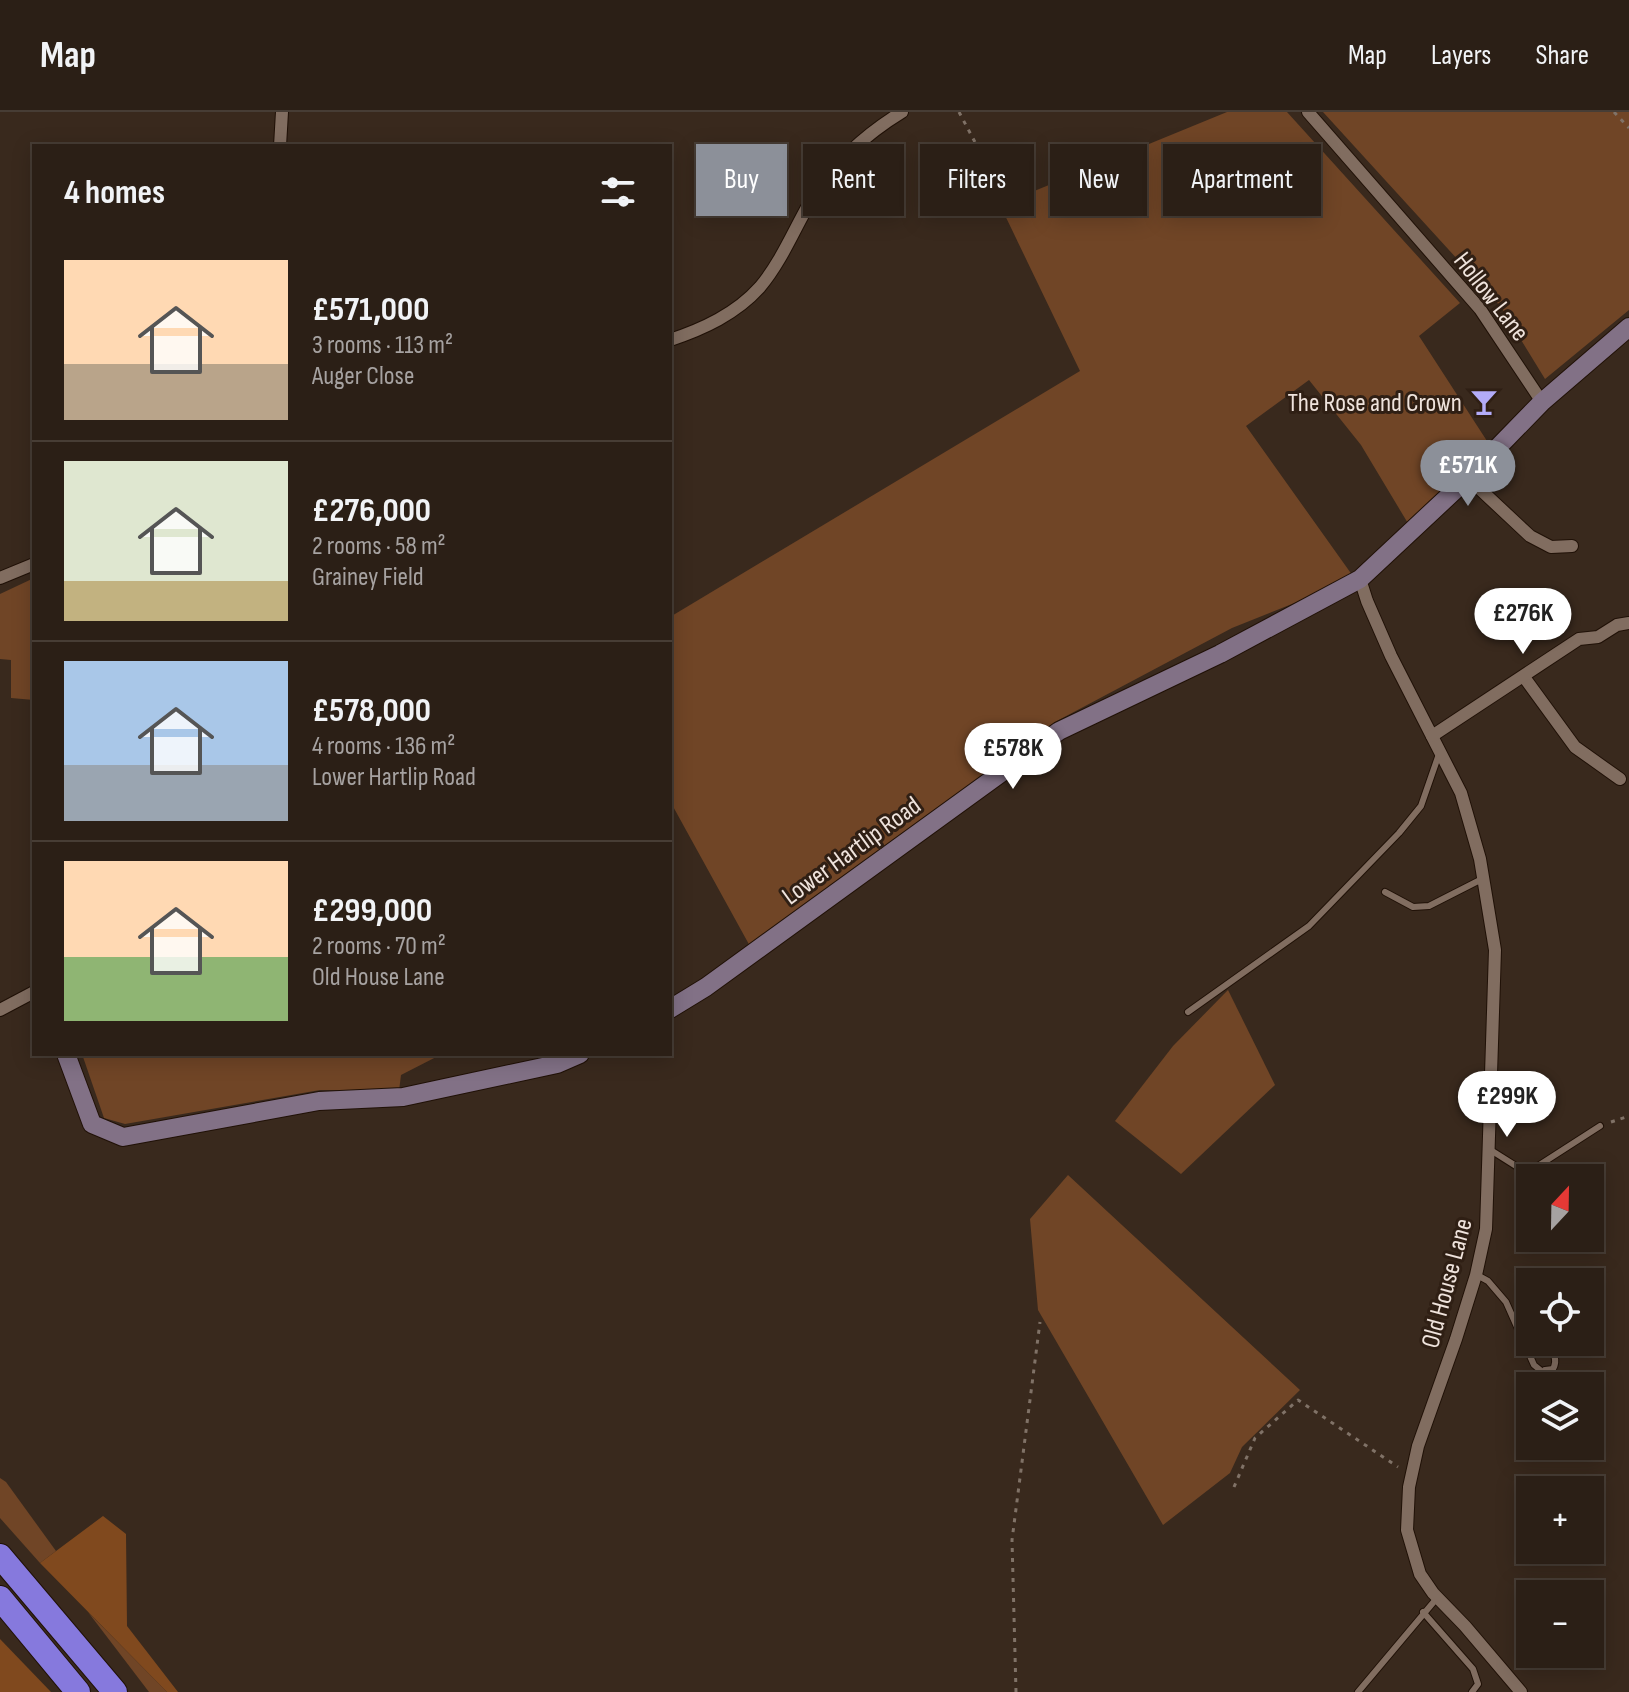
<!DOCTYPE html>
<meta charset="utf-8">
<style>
:root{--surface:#2b1f16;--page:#33271f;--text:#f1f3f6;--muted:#a6a2a1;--line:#473d35;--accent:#8c9099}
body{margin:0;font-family:"Sofia Sans Condensed",sans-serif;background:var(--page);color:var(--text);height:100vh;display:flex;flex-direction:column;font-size:30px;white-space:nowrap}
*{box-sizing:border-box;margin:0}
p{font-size:26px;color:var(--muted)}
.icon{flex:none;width:44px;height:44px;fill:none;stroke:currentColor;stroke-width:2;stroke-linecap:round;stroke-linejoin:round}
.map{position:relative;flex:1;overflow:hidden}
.details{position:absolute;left:32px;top:32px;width:640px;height:912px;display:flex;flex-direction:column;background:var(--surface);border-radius:0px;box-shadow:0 4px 20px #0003,0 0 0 2px var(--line)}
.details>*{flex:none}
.top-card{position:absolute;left:696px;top:32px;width:760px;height:72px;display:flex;gap:16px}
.needle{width:52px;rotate:22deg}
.fabs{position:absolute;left:1516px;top:1052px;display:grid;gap:16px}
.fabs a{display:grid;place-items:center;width:88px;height:88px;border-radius:0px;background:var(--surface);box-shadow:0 4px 20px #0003,0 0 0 2px var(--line);font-size:40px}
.price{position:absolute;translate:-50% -68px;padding:0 18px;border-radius:28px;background:#fff;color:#222;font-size:26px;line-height:52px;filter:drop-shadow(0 2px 4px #0008)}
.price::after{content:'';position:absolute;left:50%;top:48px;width:24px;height:18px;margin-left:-12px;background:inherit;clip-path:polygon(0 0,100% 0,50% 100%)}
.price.current{background:var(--accent);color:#fff}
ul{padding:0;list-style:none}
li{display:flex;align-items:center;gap:24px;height:200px;padding:0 32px}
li+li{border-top:2px solid var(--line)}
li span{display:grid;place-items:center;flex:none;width:224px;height:160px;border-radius:0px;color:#555}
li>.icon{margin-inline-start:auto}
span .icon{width:96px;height:96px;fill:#fffc;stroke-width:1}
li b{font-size:34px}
h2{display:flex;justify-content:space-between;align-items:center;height:96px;padding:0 32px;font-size:34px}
.chip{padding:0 28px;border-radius:0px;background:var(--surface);box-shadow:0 4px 20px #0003,0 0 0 2px var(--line);font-size:28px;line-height:72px}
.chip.current{background:var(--accent);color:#fff}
header{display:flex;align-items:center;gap:48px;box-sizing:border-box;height:112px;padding:0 40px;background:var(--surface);border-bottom:2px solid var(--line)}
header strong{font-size:38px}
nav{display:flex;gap:44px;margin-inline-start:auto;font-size:28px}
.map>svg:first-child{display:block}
</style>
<header>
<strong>Map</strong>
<nav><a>Map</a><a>Layers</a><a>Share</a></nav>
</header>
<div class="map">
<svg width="1629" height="1580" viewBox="0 0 1629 1580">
<rect width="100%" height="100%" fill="#39291d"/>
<g fill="#704526">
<polygon points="1227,0 1287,0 1460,191 1419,224 1487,329 1409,413 1361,333 1309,268 1246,314 1355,467 1232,516 1055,610 751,836 670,689 670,505 1080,259 1000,93"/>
<polygon points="1323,0 1629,0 1629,198 1545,267 1501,195"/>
<polygon points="34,466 34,588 11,586 11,548 0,547 0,482"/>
<polygon points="1228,878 1275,973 1181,1062 1115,1009 1173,934"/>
<polygon points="82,942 442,942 401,963 399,979 320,978 125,1012 104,1006"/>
<polygon points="1068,1063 1300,1278 1242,1335 1230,1361 1163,1413 1038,1198 1030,1107"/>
<polygon points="0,1366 6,1370 56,1439 40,1451 0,1406"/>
<polygon points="88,1500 167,1580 149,1580"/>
</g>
<g fill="#80491e">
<polygon points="103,1404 126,1422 127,1514 178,1580 167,1580 40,1451"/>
<polygon points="0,1527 51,1580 0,1580"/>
</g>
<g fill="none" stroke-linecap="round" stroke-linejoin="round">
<g stroke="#201107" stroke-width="8">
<g id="lane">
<polyline points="1385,780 1413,795 1429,794 1484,766"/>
<polyline points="1188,900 1309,814 1399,721 1421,694 1439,642"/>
<polyline points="1489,1037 1527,1061 1600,1014"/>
<polyline points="1477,1163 1488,1169 1506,1190 1534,1253 1560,1274"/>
<path d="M1543 1230C1552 1237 1559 1246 1553 1257L1545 1258"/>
<polyline points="1423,1500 1473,1557 1478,1572 1472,1580"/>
<polyline points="1358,1580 1437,1486"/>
</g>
</g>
<g stroke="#201107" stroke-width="14">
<g id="street">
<polyline points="1308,0 1480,197 1542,290"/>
<polyline points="280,34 282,0"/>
<path d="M670 228C703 217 736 202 760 175 781 150 794 118 810 90 831 53 866 22 902 0"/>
<polyline points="1468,366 1530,424 1551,435 1572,434"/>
<polyline points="0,466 34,452"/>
<polyline points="1360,467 1367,489 1391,544 1461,681 1480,747 1495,838 1486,1117 1476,1163 1456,1227 1418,1334 1409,1375 1407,1418 1420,1462 1433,1481 1465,1514 1521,1580"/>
<polyline points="1524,565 1575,635 1620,667"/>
<polyline points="1432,624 1579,527 1598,525 1617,513 1629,511"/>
<polyline points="0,898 34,880"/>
</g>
</g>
<g stroke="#201107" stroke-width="20">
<g id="secondary">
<polyline points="670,897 706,875 1059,619 1220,542 1360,467 1468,366 1542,290 1629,215"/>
<polyline points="66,942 92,1012 123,1025 319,989 403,985 557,952 580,942"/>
</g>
</g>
<g stroke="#201107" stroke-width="26">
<g id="highway">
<polyline points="0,1444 115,1580"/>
<polyline points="0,1486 78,1580"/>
</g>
</g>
<g stroke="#807267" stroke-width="3" stroke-dasharray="4 6" stroke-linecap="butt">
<polyline points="959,0 1003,83"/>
<polyline points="1614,0 1629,16"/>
<polyline points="1611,1010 1629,1004"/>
<polyline points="1234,1375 1255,1326 1298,1288 1398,1355"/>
<polyline points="1016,1580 1012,1428 1040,1210"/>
</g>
<use href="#lane" stroke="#816d60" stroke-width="6"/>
<use href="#street" stroke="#816d60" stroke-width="12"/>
<use href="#secondary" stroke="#827186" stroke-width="18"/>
<use href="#highway" stroke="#8679dd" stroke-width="24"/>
</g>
<defs>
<g id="bar-bare" transform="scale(2.16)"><path d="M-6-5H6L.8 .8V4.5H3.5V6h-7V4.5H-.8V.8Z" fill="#b3acf9" stroke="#2f1f14" stroke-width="2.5" paint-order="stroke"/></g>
</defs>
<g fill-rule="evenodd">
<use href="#bar-bare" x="1484" y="290"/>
</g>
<g text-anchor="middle" stroke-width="6" stroke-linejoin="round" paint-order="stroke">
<g font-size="26" fill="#efe3dc" stroke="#2f1f14">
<text transform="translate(1492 184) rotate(52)" y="9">Hollow Lane</text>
<text transform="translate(851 738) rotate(-36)" y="9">Lower Hartlip Road</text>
<text transform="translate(1446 1171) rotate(-75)" y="9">Old House Lane</text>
</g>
<g font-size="26" fill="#efe3dc" stroke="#2f1f14" text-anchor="end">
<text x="1462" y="299">The Rose and Crown</text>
</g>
</g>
</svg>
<div class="fabs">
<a><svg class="needle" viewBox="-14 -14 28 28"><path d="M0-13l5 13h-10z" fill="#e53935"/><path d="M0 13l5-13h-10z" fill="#a6a2a1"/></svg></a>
<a><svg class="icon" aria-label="locate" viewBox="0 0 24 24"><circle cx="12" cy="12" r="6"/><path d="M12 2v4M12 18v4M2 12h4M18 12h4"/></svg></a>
<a><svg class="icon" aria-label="layers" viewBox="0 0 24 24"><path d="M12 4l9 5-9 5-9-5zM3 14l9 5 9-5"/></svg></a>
<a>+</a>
<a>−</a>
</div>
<b class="price current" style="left:1468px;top:396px">£571K</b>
<b class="price" style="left:1523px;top:544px">£276K</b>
<b class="price" style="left:1013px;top:679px">£578K</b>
<b class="price" style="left:1507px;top:1027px">£299K</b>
<div class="top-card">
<a class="chip current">Buy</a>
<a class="chip">Rent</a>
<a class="chip">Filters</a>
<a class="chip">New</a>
<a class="chip">Apartment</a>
</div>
<section class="details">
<h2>4 homes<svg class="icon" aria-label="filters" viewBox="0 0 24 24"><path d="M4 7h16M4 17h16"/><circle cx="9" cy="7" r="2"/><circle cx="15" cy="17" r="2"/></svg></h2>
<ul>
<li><span style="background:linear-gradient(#ffd9b3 65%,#b9a48a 0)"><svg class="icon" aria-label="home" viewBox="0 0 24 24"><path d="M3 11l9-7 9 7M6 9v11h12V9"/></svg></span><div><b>£571,000</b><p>3 rooms · 113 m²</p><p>Auger Close</p></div></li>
<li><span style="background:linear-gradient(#dfe7d0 75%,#c2b280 0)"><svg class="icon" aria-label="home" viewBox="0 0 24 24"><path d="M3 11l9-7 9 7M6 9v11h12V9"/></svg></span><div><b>£276,000</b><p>2 rooms · 58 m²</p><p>Grainey Field</p></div></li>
<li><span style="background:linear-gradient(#a9c7e8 65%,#9aa5b1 0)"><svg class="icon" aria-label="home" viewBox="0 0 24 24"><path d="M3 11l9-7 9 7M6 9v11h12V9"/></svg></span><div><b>£578,000</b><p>4 rooms · 136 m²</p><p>Lower Hartlip Road</p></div></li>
<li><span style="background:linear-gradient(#ffd9b3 60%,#8fb573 0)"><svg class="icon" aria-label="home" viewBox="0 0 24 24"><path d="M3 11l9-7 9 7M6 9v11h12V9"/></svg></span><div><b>£299,000</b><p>2 rooms · 70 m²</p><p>Old House Lane</p></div></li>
</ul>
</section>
</div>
